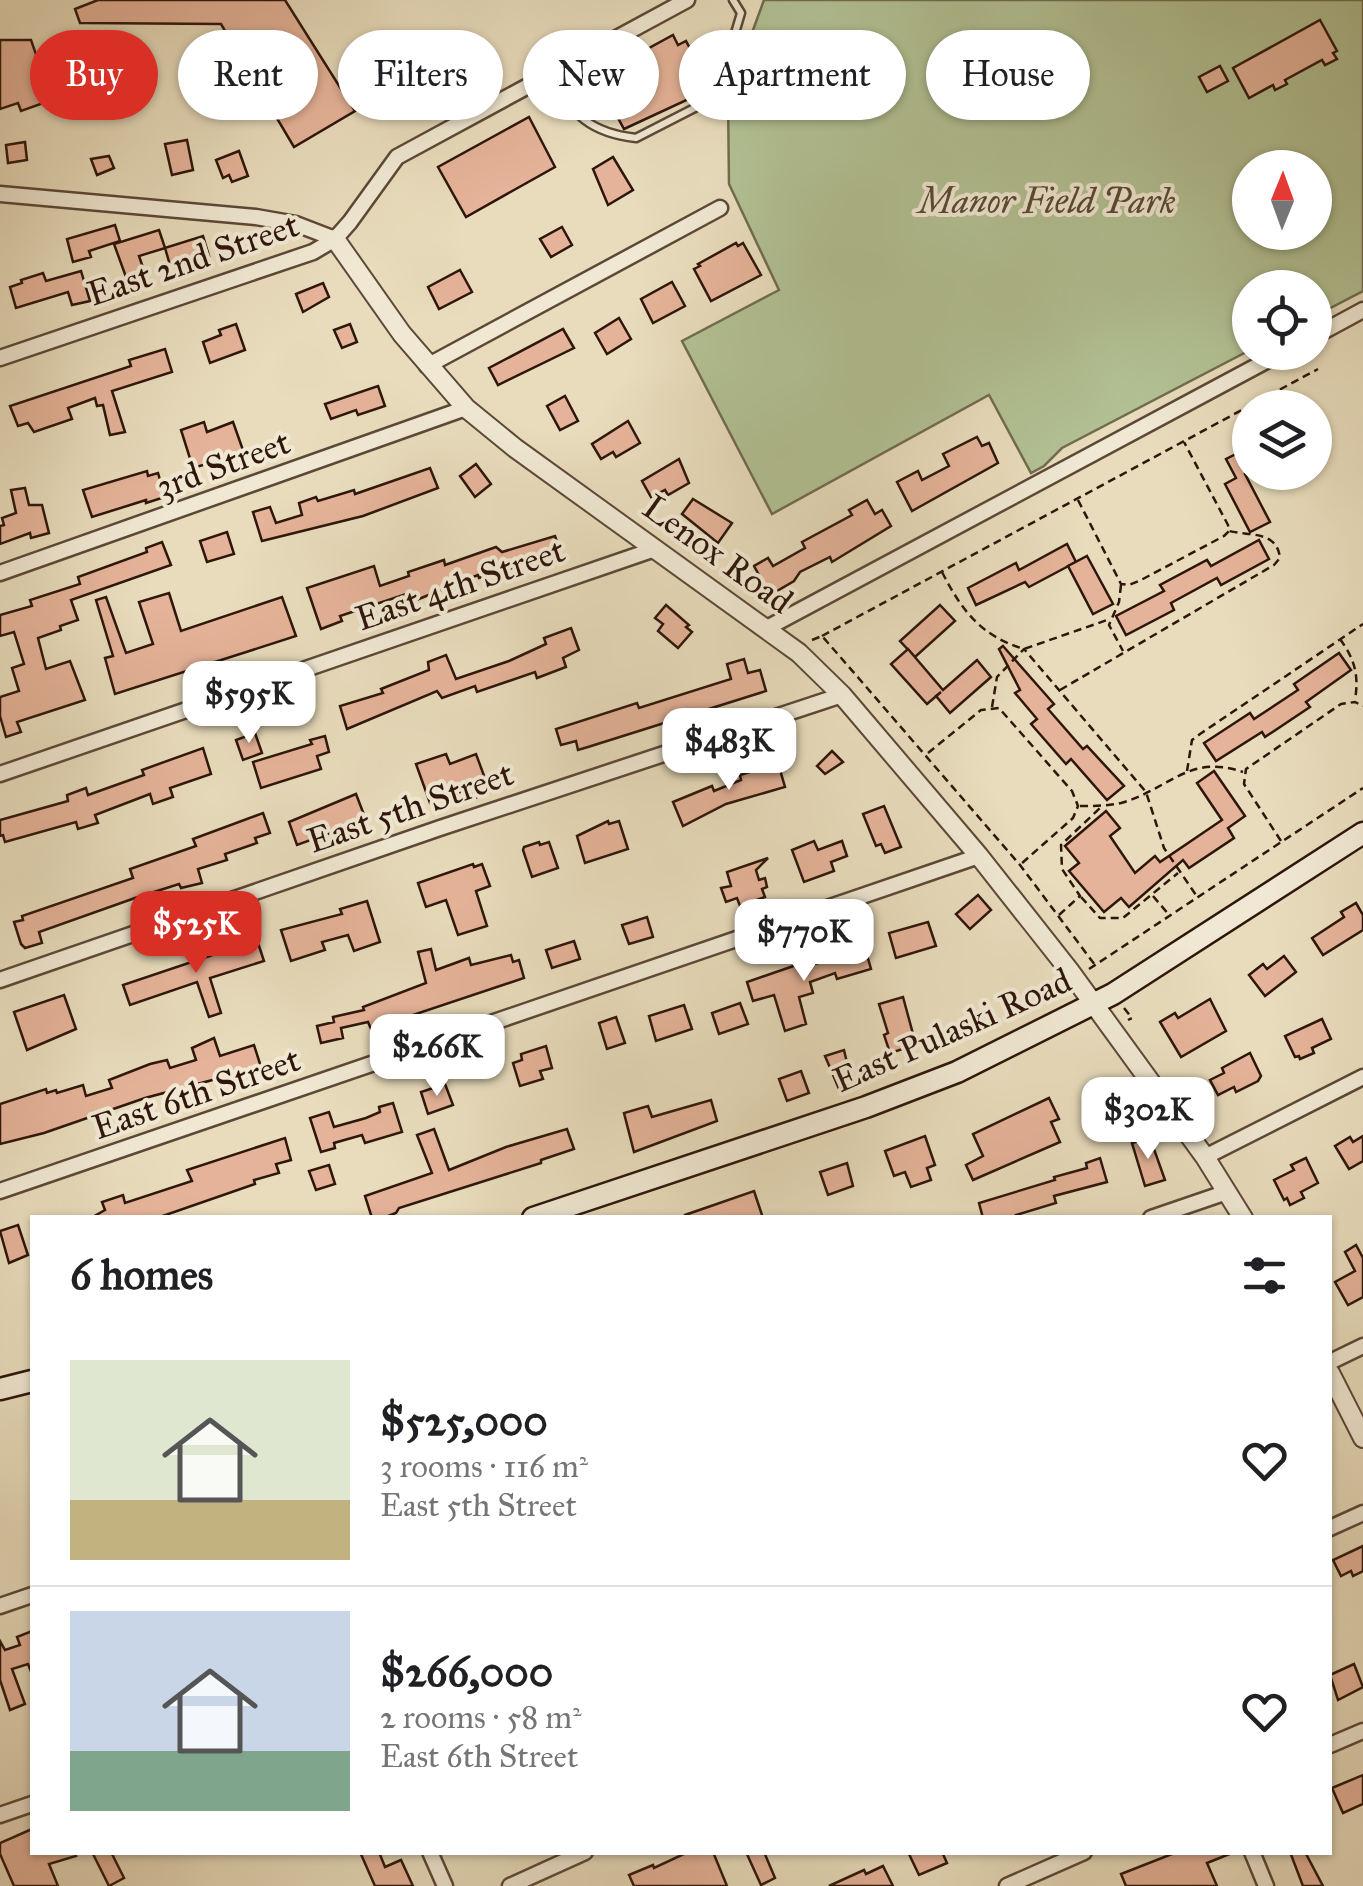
<!DOCTYPE html>
<meta charset="utf-8">
<style>
:root{--surface:#fff;--page:#f6f6f6;--text:#202124;--muted:#757577;--line:#e0e0e0;--accent:#d93025}
body{margin:0;font-family:"IM FELL Great Primer",serif;background:var(--page);color:var(--text);height:100vh;display:flex;flex-direction:column;font-size:38px;white-space:nowrap}
*{box-sizing:border-box;margin:0}
p{font-size:32px;color:var(--muted)}
.icon{flex:none;width:55px;height:55px;fill:none;stroke:currentColor;stroke-width:2;stroke-linecap:round;stroke-linejoin:round}
.map{position:relative;flex:1;overflow:hidden}
.details{position:absolute;left:30px;top:1215px;width:1302px;height:640px;display:flex;flex-direction:column;background:var(--surface);border-radius:0px;box-shadow:0 2px 8px #0004}
.details>*{flex:none}
.hud{position:absolute;left:30px;top:30px;width:1305px;height:90px;display:flex;gap:20px}
.needle{width:65px;rotate:1deg}
.tools{position:absolute;left:1232px;top:150px;display:grid;gap:20px}
.tools a{display:grid;place-items:center;width:100px;height:100px;border-radius:50%;background:var(--surface);box-shadow:0 2px 8px #0004;font-size:50px}
.price{position:absolute;translate:-50% -85px;padding:0 22px;border-radius:20px;background:#fff;color:#222;font-size:32px;line-height:65px;filter:drop-shadow(0 2px 5px #0008)}
.price::after{content:'';position:absolute;left:50%;top:60px;width:30px;height:22px;margin-left:-15px;background:inherit;clip-path:polygon(0 0,100% 0,50% 100%)}
.price.active{background:var(--accent);color:#fff}
ul{padding:0;list-style:none}
li{display:flex;align-items:center;gap:30px;height:250px;padding:0 40px}
li+li{border-top:2px solid var(--line)}
li span{display:grid;place-items:center;flex:none;width:280px;height:200px;border-radius:0px;color:#555}
li>.icon{margin-inline-start:auto}
span .icon{width:120px;height:120px;fill:#fffc;stroke-width:1}
li b{font-size:42px}
h2{display:flex;justify-content:space-between;align-items:center;height:120px;padding:0 40px;font-size:42px}
.tag{padding:0 35px;border-radius:45px;background:var(--surface);box-shadow:0 2px 8px #0004;font-size:35px;line-height:90px}
.tag.active{background:var(--accent);color:#fff}
.map>svg:first-child{display:block}
</style>
<div class="map">
<svg width="1363" height="1886" viewBox="0 0 1363 1886">
<rect width="100%" height="100%" fill="#e8dcbc"/>
<filter id="stains"><feTurbulence type="fractalNoise" baseFrequency=".002" numOctaves="4"/><feColorMatrix values="0 0 0 0 .2 0 0 0 0 .09 0 0 0 0 .02 0 0 0 .5 -.17"/></filter>
<radialGradient id="worn" r=".72"><stop offset=".6" stop-color="#630" stop-opacity="0"/><stop offset="1" stop-color="#630" stop-opacity=".3"/></radialGradient>
<path fill="#b2c194" stroke="#706c50" stroke-width="2.5" fill-rule="evenodd" d="M764 0H1363V291L1315 316V288H1250V350L1062 448 1044 466 1031 473 989 395 772 514 682 341 779 290 729 184 728 98ZM1250 168H1315V232H1250Z"/>
<g fill="#e5b399" stroke="#2e160b" stroke-width="2.5">
<polygon points="98,0 285,0 355,111 294,147 221,24 80,23 75,9"/>
<polygon points="1320,20 1337,51 1333,53 1337,59 1325,65 1322,60 1285,80 1287,84 1275,90 1273,85 1249,98 1233,68"/>
<polygon points="673,35 678,45 686,41 697,62 690,66 704,92 624,129 596,77"/>
<polygon points="0,40 31,40 52,100 21,111 18,103 0,109"/>
<polygon points="1220,66 1228,81 1207,92 1199,77"/>
<polygon points="529,117 555,167 466,217 438,167"/>
<polygon points="187,140 193,170 172,175 165,144"/>
<polygon points="25,142 27,160 8,163 6,145"/>
<polygon points="239,151 248,176 232,182 229,175 223,178 216,160"/>
<polygon points="109,156 114,168 97,175 91,159"/>
<polygon points="613,157 633,190 608,205 593,169"/>
<polygon points="115,225 120,241 89,251 91,257 73,262 67,239"/>
<polygon points="562,227 572,245 551,257 540,239"/>
<polygon points="159,230 165,248 203,236 209,256 175,267 174,264 170,265 165,248 139,256 148,282 130,288 114,244"/>
<polygon points="736,243 738,246 743,243 761,275 711,301 694,269 700,266 698,264"/>
<polygon points="460,270 472,292 439,309 428,287"/>
<polygon points="81,271 90,301 72,305 68,292 16,308 10,287 22,283 21,280 43,273 46,281"/>
<polygon points="672,282 685,306 653,323 641,299"/>
<polygon points="323,283 329,297 303,312 296,294"/>
<polygon points="619,318 631,339 607,354 595,333"/>
<polygon points="236,324 245,350 210,363 203,342 221,335 219,330"/>
<polygon points="350,324 357,342 342,348 334,330"/>
<polygon points="563,329 574,348 498,385 489,368"/>
<polygon points="165,349 172,372 112,391 125,432 110,435 103,405 97,406 95,398 68,408 72,419 34,432 28,423 18,426 10,406 131,366 129,360"/>
<polygon points="378,386 385,406 358,415 356,410 331,419 325,404"/>
<polygon points="565,396 578,421 560,430 547,406"/>
<polygon points="628,421 640,443 616,457 613,452 601,459 592,444"/>
<polygon points="204,422 207,432 233,422 244,453 193,468 181,430"/>
<polygon points="977,437 982,446 989,443 998,463 912,511 897,482 918,471 922,480 949,466 943,454"/>
<polygon points="1250,447 1250,471 1245,474 1270,522 1250,532 1225,484 1236,478 1226,459"/>
<polygon points="679,459 689,483 668,495 665,490 651,497 642,481"/>
<polygon points="476,464 491,484 475,497 460,476"/>
<polygon points="430,468 438,488 363,516 262,541 253,512 270,507 276,523 302,515 299,503 316,497 318,501 354,490 355,494"/>
<polygon points="147,471 148,476 158,473 165,497 146,503 146,500 92,517 83,490"/>
<polygon points="25,488 29,505 42,505 49,533 31,538 30,533 0,544 0,526 4,525 2,518 16,513 11,490"/>
<polygon points="693,499 732,523 718,543 682,514"/>
<polygon points="867,500 875,514 882,510 891,526 832,562 830,557 800,572 794,581 770,595 754,566 768,558 773,566 805,548 802,542 852,515 849,510"/>
<polygon points="227,532 234,554 207,562 200,541"/>
<polygon points="555,536 562,557 533,566 532,562 479,578 478,575 409,603 406,594 340,616 342,621 321,629 307,588 374,566 380,586 409,576 408,572 444,560 445,565 496,547 502,552"/>
<polygon points="1259,540 1269,559 1221,585 1217,578 1171,603 1174,610 1126,635 1116,616 1164,591 1160,585 1207,560 1211,566"/>
<polygon points="162,542 171,565 71,600 78,620 60,626 61,630 38,638 46,669 70,661 85,700 17,722 21,732 6,737 0,716 0,697 19,691 12,668 24,664 14,632 0,636 0,615 32,606 30,600 80,584 78,577 147,552 146,548"/>
<polygon points="1067,544 1076,562 1029,587 1025,582 976,605 968,588 1016,563 1019,570"/>
<polygon points="1087,556 1113,604 1093,614 1068,566"/>
<polygon points="169,593 181,631 282,597 296,636 115,694 105,658 113,656 96,600 106,597 126,653 153,644 139,602"/>
<polygon points="666,605 689,625 686,627 692,632 678,648 658,631 663,624 655,618"/>
<polygon points="940,605 955,621 915,657 900,641"/>
<polygon points="571,628 579,650 563,658 566,667 537,678 535,672 477,692 475,686 442,698 437,691 347,729 340,706 383,693 381,689 429,670 428,662 446,655 456,679 509,661 546,644 544,638"/>
<polygon points="1003,646 1054,704 1048,709 1083,749 1087,746 1124,786 1107,800 1071,759 1066,764 1031,724 1037,719 1015,693 1020,690 999,649"/>
<polygon points="908,649 943,690 977,660 991,677 950,713 936,696 941,692 927,704 891,664"/>
<polygon points="1339,653 1351,670 1306,702 1310,707 1265,737 1262,732 1216,761 1204,743 1250,713 1254,719 1298,690 1294,684"/>
<polygon points="744,659 748,673 760,670 766,691 588,747 578,750 576,741 561,745 556,729 637,703 639,708 731,679 727,664"/>
<polygon points="255,733 262,753 243,760 236,740"/>
<polygon points="325,736 329,752 317,756 321,769 261,788 253,762 312,744 310,740"/>
<polygon points="203,748 211,774 170,788 173,797 153,804 150,794 95,815 98,823 78,829 76,822 5,842 3,835 0,836 0,820 68,801 67,795 86,788 88,795 144,775 142,770"/>
<polygon points="832,751 843,762 825,774 817,766"/>
<polygon points="446,754 450,764 476,754 490,792 475,798 471,788 430,803 416,764"/>
<polygon points="778,763 785,787 726,804 683,826 673,802 712,786 714,791 741,780 740,775"/>
<polygon points="1214,771 1245,816 1228,828 1234,838 1189,868 1183,860 1129,907 1121,898 1104,912 1069,871 1079,863 1065,846 1106,811 1120,828 1110,836 1135,873 1155,856 1160,862 1222,820 1197,783"/>
<polygon points="356,794 366,820 297,845 289,822"/>
<polygon points="884,806 901,847 885,853 881,844 876,846 863,814"/>
<polygon points="263,813 270,833 255,838 257,843 225,854 227,860 198,869 202,883 181,888 179,884 135,898 39,932 42,943 25,948 21,944 14,922 23,920 22,916 133,878 130,869 196,846 193,839"/>
<polygon points="608,821 609,824 619,821 628,849 585,863 577,836"/>
<polygon points="814,841 818,850 842,841 847,856 831,862 834,871 804,882 792,850"/>
<polygon points="539,842 540,845 549,842 558,868 532,877 523,850 524,847"/>
<polygon points="768,858 756,870 759,880 765,878 767,887 762,889 765,897 740,906 737,898 726,902 721,888 731,886 727,872"/>
<polygon points="473,864 474,867 482,864 490,886 476,891 487,926 458,935 446,900 426,907 418,883"/>
<polygon points="978,895 991,910 970,929 956,914"/>
<polygon points="367,901 380,942 354,951 348,935 322,942 325,950 291,961 281,930 342,914 340,909"/>
<polygon points="1356,903 1363,915 1363,930 1323,955 1312,938 1344,917 1341,912"/>
<polygon points="647,917 653,937 629,944 622,925"/>
<polygon points="928,922 936,946 896,958 889,933"/>
<polygon points="257,940 264,961 210,978 221,1013 209,1017 197,982 130,1005 123,985"/>
<polygon points="574,941 580,959 552,968 546,950"/>
<polygon points="865,948 871,969 837,979 835,973 810,982 813,993 799,997 806,1024 785,1031 774,995 753,1001 747,982 811,960 812,965"/>
<polygon points="431,949 436,970 469,958 471,965 511,955 513,962 519,960 524,978 371,1029 368,1022 341,1028 343,1038 321,1043 317,1026 334,1022 333,1017 364,1010 363,1007 426,983 418,952"/>
<polygon points="1284,956 1296,972 1265,996 1249,975 1263,964 1267,969"/>
<polygon points="64,995 76,1029 27,1050 14,1012"/>
<polygon points="903,997 916,1045 890,1053 884,1035 888,1033 879,1004"/>
<polygon points="1210,999 1226,1031 1181,1057 1160,1022 1175,1013 1178,1018"/>
<polygon points="740,1003 748,1024 719,1034 712,1013"/>
<polygon points="684,1005 692,1029 656,1041 649,1016"/>
<polygon points="616,1017 625,1043 607,1049 599,1023"/>
<polygon points="1322,1019 1331,1039 1312,1048 1314,1053 1300,1059 1299,1056 1295,1057 1285,1036"/>
<polygon points="214,1038 220,1056 254,1045 261,1067 145,1098 44,1133 0,1144 0,1104 46,1089 47,1093 56,1090 57,1093 83,1085 86,1096 112,1088 109,1080 150,1064 167,1060 170,1068 196,1060 192,1048"/>
<polygon points="546,1046 552,1068 540,1071 543,1079 520,1086 513,1063 522,1060 521,1054"/>
<polygon points="844,1050 852,1084 839,1089 825,1056"/>
<polygon points="1250,1053 1261,1076 1258,1081 1236,1092 1234,1087 1218,1095 1210,1080 1224,1073 1222,1068"/>
<polygon points="801,1071 809,1093 787,1101 779,1079"/>
<polygon points="445,1084 453,1105 428,1114 421,1092"/>
<polygon points="1049,1098 1059,1119 1051,1122 1060,1142 973,1180 966,1165 983,1156 973,1134"/>
<polygon points="711,1100 717,1121 634,1152 624,1113 648,1106 652,1117"/>
<polygon points="393,1103 402,1132 365,1143 362,1135 334,1143 335,1148 321,1152 310,1118 329,1112 334,1127 366,1118 380,1112 379,1107"/>
<polygon points="434,1129 449,1170 506,1147 567,1129 574,1149 541,1160 541,1163 399,1208 396,1213 383,1218 372,1218 365,1196 432,1173 417,1135"/>
<polygon points="925,1136 935,1165 927,1168 931,1180 911,1187 905,1172 894,1176 885,1151"/>
<polygon points="1363,1136 1363,1161 1349,1169 1335,1146 1350,1137 1353,1142"/>
<polygon points="285,1138 291,1160 276,1164 279,1173 254,1180 255,1184 157,1218 91,1218 105,1210 102,1202 123,1195 125,1203 192,1181 187,1170"/>
<polygon points="1150,1138 1165,1180 1145,1186 1132,1143"/>
<polygon points="1100,1158 1107,1182 1054,1196 1056,1203 1016,1215 1017,1218 983,1218 979,1203 1055,1180 1054,1177 1087,1168 1086,1163"/>
<polygon points="1306,1158 1318,1183 1301,1192 1304,1198 1290,1205 1287,1198 1284,1200 1274,1180 1294,1170 1291,1165"/>
<polygon points="847,1163 853,1186 828,1195 820,1172"/>
<polygon points="329,1165 335,1184 316,1190 309,1171"/>
<polygon points="754,1191 763,1218 685,1218 685,1215"/>
<polygon points="18,1225 28,1255 9,1263 0,1231"/>
<polygon points="1356,1245 1363,1258 1363,1297 1348,1305 1335,1282 1355,1271 1345,1252"/>
<polygon points="1363,1546 1363,1571 1353,1576 1351,1571 1341,1576 1333,1560"/>
<polygon points="32,1631 32,1674 28,1664 12,1669 25,1704 10,1710 0,1680 0,1641 5,1650 20,1645 17,1637"/>
<polygon points="1354,1664 1363,1687 1338,1700 1330,1675"/>
<polygon points="1363,1775 1363,1804 1343,1813 1332,1788"/>
<polygon points="32,1829 32,1852 75,1852 76,1856 49,1864 58,1886 14,1886 0,1854 0,1843"/>
<polygon points="92,1852 111,1852 124,1878 109,1886"/>
<polygon points="360,1852 379,1852 385,1867 401,1860 413,1886 375,1886"/>
<polygon points="688,1852 713,1852 727,1886 634,1886 629,1875 653,1865 654,1868"/>
<polygon points="746,1852 764,1852 775,1878 761,1885"/>
<polygon points="908,1852 942,1852 947,1863 919,1875"/>
<polygon points="1177,1852 1232,1853 1207,1863 1217,1886 1126,1886 1121,1874"/>
<polygon points="1290,1852 1305,1852 1323,1886 1303,1886"/>
<polygon points="883,1866 893,1886 829,1886 864,1870 866,1874"/>
</g>
<g fill="none" stroke-linecap="round" stroke-linejoin="round">
<g stroke="#5c4837" stroke-width="11">
<path id="service" d="M551 76C572 115 591 133 636 138L716 97 741 13 733 0"/>
</g>
<g stroke="#5c4837" stroke-width="19">
<g id="minor">
<polyline points="0,194 256,217 296,224 335,239"/>
<polyline points="1315,336 1363,310"/>
<polyline points="0,358 313,252 335,239 350,222 397,157 687,0"/>
<polyline points="427,366 720,208"/>
<polyline points="0,573 466,408"/>
<polyline points="765,629 1283,352"/>
<polyline points="0,774 655,549"/>
<polyline points="0,980 440,828 842,695"/>
<polyline points="1205,1157 1363,1077"/>
<polyline points="0,1191 979,856"/>
<polyline points="1151,1218 1227,1192"/>
<polyline points="1330,1362 1363,1346"/>
<polyline points="1330,1528 1363,1513"/>
<polyline points="0,1606 32,1595"/>
<polyline points="1330,1745 1363,1731"/>
<polyline points="0,1815 32,1804"/>
<polyline points="430,1852 445,1886"/>
<polyline points="1252,1852 1266,1886"/>
<polyline points="510,1886 585,1852"/>
<polyline points="1007,1886 1084,1852"/>
</g>
</g>
<g stroke="#5c4837" stroke-width="22">
<g id="tertiary">
<polyline points="335,239 402,334 466,408 515,448 799,653 842,695 979,856 1069,970 1205,1157 1243,1218"/>
<polyline points="1330,1373 1363,1438"/>
</g>
</g>
<g stroke="#2e160b" stroke-width="25">
<g id="secondary">
<polyline points="533,1218 866,1107 957,1072 1113,994 1363,833"/>
<polyline points="0,1389 32,1381"/>
</g>
</g>
<g stroke="#2e160b" stroke-width="2.5" stroke-dasharray="8 5" stroke-linecap="butt">
<polyline points="1078,500 1121,584 1129,585 1141,580 1224,536 1229,531 1228,525 1184,442"/>
<path d="M942 572C962 611 981 636 1024 649L1110 619"/>
<polyline points="1121,585 1119,602 1109,625 1123,651"/>
<polyline points="822,636 1318,369"/>
<path d="M1340 639C1355 660 1359 675 1355 700"/>
<polyline points="812,640 822,636 849,667 1020,865 1095,965"/>
<path d="M1060 690 1274 565 1280 558C1277 531 1251 536 1229 531"/>
<polyline points="992,707 997,677 1024,649 1146,792 1164,848 1198,898"/>
<polyline points="928,753 981,710 999,708 1072,791 1078,806 1073,818 1021,864"/>
<polyline points="1187,771 1192,740 1200,734 1363,624"/>
<path d="M1080 806C1094 806 1108 806 1121 803 1168 790 1189 753 1243 772"/>
<polyline points="1281,841 1244,784 1246,769 1341,704 1355,702 1363,706"/>
<polyline points="1153,896 1170,916"/>
<polyline points="1081,897 1100,918 1123,918 1178,873"/>
<polyline points="1059,915 1080,896 1062,869 1061,845 1101,807"/>
<polyline points="1089,969 1363,788"/>
<polyline points="1124,1008 1132,1018 1128,1020"/>
</g>
<use href="#service" stroke="#f0e8d3" stroke-width="6"/>
<use href="#minor" stroke="#f0e8d3" stroke-width="14"/>
<use href="#tertiary" stroke="#f0e8d3" stroke-width="18"/>
<use href="#secondary" stroke="#f0e8d3" stroke-width="20"/>
</g>
<g text-anchor="middle" stroke-width="8" stroke-linejoin="round" paint-order="stroke">
<g font-size="35" font-style="italic" fill="#564934" stroke="#f0e8d3">
<text x="1047" y="213">Manor Field Park</text>
</g>
<g font-size="35" fill="#2e160b" stroke="#f0e8d3">
<text transform="translate(193 259) rotate(-19)" y="12">East 2nd Street</text>
<text transform="translate(223 464) rotate(-20)" y="12">3rd Street</text>
<text transform="translate(718 554) rotate(36)" y="12">Lenox Road</text>
<text transform="translate(460 584) rotate(-19)" y="12">East 4th Street</text>
<text transform="translate(410 807) rotate(-19)" y="12">East 5th Street</text>
<text transform="translate(952 1030) rotate(-24)" y="12">East Pulaski Road</text>
<text transform="translate(196 1093) rotate(-19)" y="12">East 6th Street</text>
</g>
</g>
<rect width="100%" height="100%" filter="url(#stains)"/>
<rect width="100%" height="100%" fill="url(#worn)"/>
</svg>
<div class="tools">
<a><svg class="needle" viewBox="-14 -14 28 28"><path d="M0-13l5 13h-10z" fill="#e53935"/><path d="M0 13l5-13h-10z" fill="#757577"/></svg></a>
<a><svg class="icon" aria-label="locate" viewBox="0 0 24 24"><circle cx="12" cy="12" r="6"/><path d="M12 2v4M12 18v4M2 12h4M18 12h4"/></svg></a>
<a><svg class="icon" aria-label="layers" viewBox="0 0 24 24"><path d="M12 4l9 5-9 5-9-5zM3 14l9 5 9-5"/></svg></a>
</div>
<b class="price" style="left:249px;top:746px">$595K</b>
<b class="price" style="left:729px;top:793px">$483K</b>
<b class="price active" style="left:196px;top:976px">$525K</b>
<b class="price" style="left:804px;top:984px">$770K</b>
<b class="price" style="left:437px;top:1099px">$266K</b>
<b class="price" style="left:1148px;top:1162px">$302K</b>
<div class="hud">
<a class="tag active">Buy</a>
<a class="tag">Rent</a>
<a class="tag">Filters</a>
<a class="tag">New</a>
<a class="tag">Apartment</a>
<a class="tag">House</a>
</div>
<section class="details">
<h2>6 homes<svg class="icon" aria-label="filters" viewBox="0 0 24 24"><path d="M4 7h16M4 17h16"/><circle cx="9" cy="7" r="2"/><circle cx="15" cy="17" r="2"/></svg></h2>
<ul>
<li><span style="background:linear-gradient(#dfe7d0 70%,#c2b280 0)"><svg class="icon" aria-label="home" viewBox="0 0 24 24"><path d="M3 11l9-7 9 7M6 9v11h12V9"/></svg></span><div><b>$525,000</b><p>3 rooms · 116 m²</p><p>East 5th Street</p></div><svg class="icon" aria-label="heart" viewBox="0 0 24 24"><path d="M12 20l-8-8c-3-5 5-10 8-4 3-6 11-1 8 4z"/></svg></li>
<li><span style="background:linear-gradient(#c9d6e8 70%,#7fa58c 0)"><svg class="icon" aria-label="home" viewBox="0 0 24 24"><path d="M3 11l9-7 9 7M6 9v11h12V9"/></svg></span><div><b>$266,000</b><p>2 rooms · 58 m²</p><p>East 6th Street</p></div><svg class="icon" aria-label="heart" viewBox="0 0 24 24"><path d="M12 20l-8-8c-3-5 5-10 8-4 3-6 11-1 8 4z"/></svg></li>
</ul>
</section>
</div>
